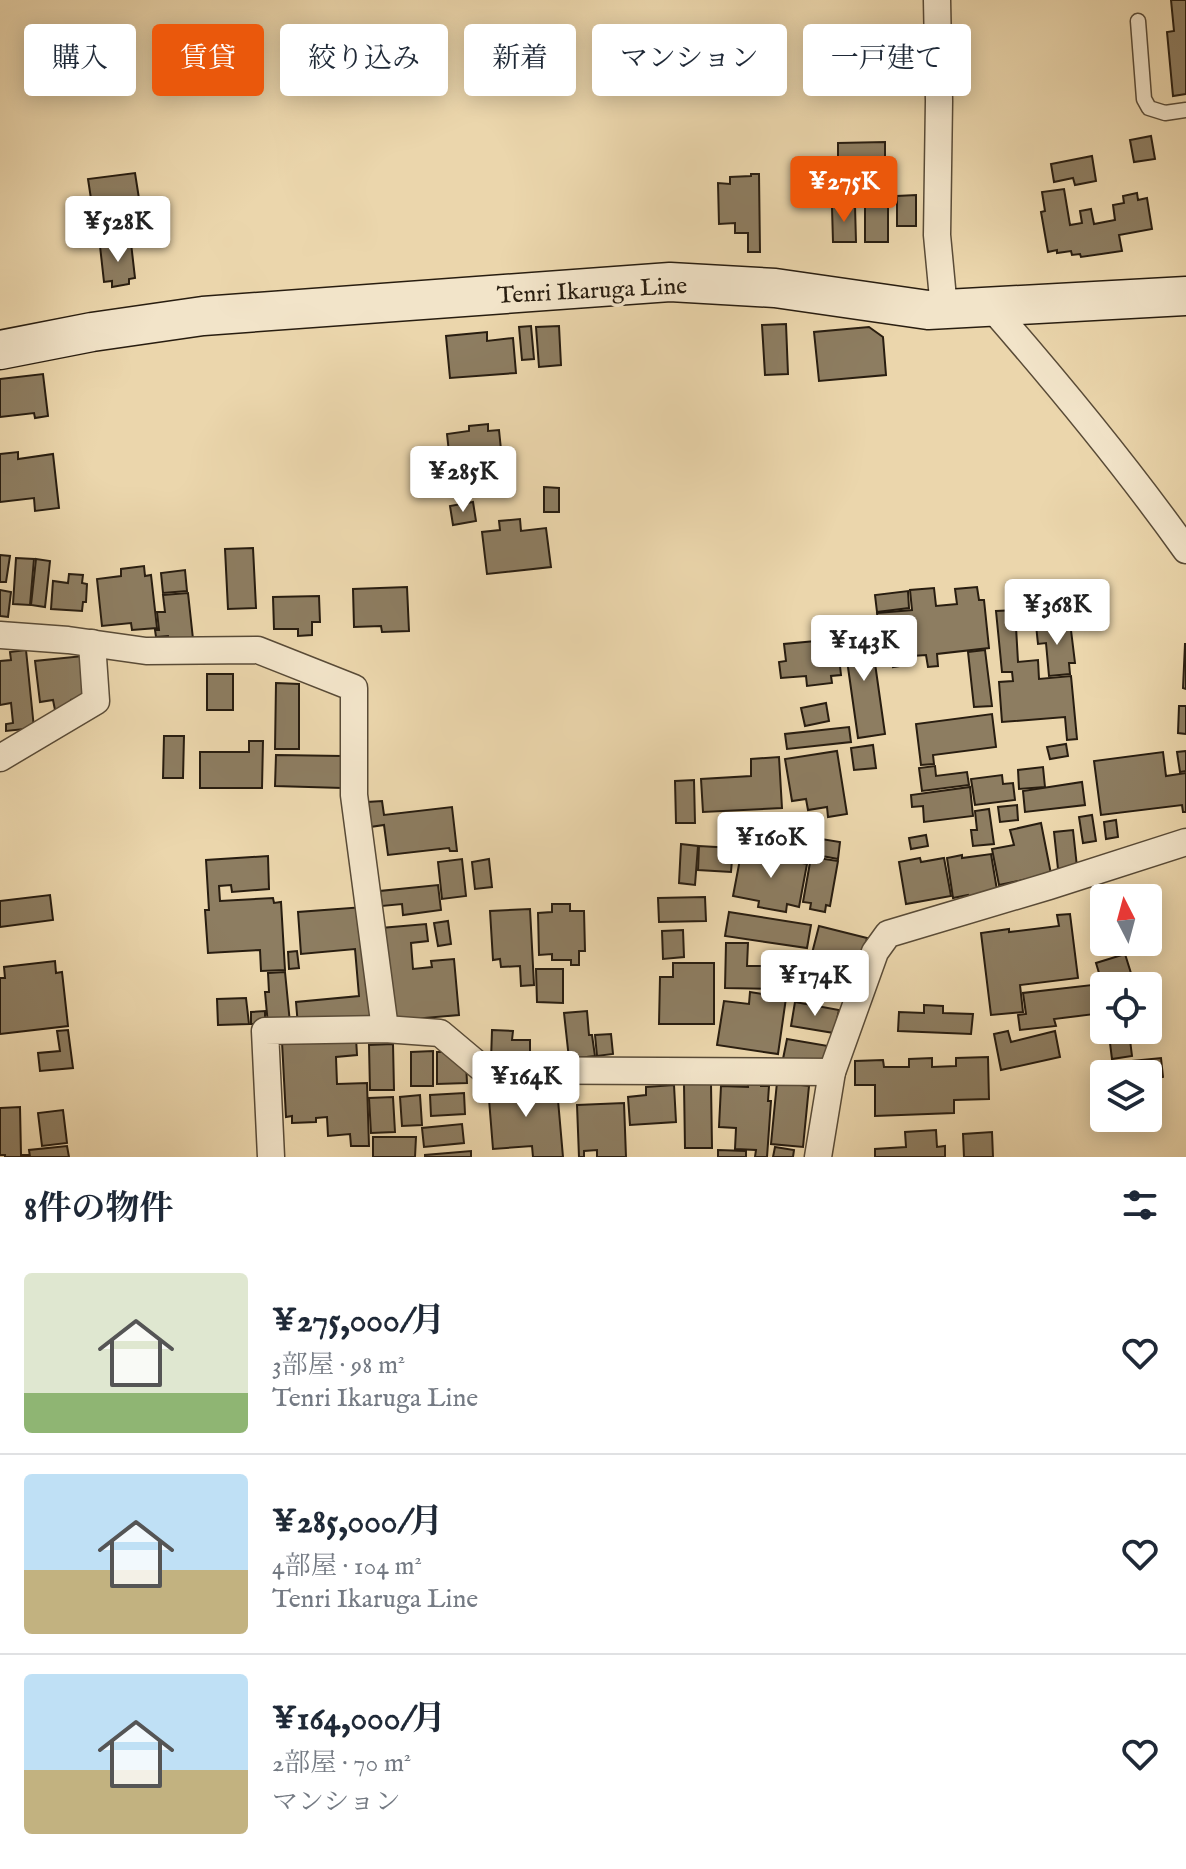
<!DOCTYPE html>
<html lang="ja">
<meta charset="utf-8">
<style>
:root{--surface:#fff;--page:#f6f6f7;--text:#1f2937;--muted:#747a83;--line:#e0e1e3;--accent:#ea580c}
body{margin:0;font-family:"IM FELL English","Noto Serif JP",serif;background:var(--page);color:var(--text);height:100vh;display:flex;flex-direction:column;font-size:30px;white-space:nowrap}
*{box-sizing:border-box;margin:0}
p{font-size:26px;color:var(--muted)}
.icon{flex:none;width:44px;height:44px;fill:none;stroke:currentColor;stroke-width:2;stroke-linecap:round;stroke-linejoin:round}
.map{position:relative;height:1157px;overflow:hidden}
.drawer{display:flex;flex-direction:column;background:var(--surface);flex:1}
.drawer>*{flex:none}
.hud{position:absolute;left:24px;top:24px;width:1138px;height:72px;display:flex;gap:16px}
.needle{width:52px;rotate:354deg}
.tools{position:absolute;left:1090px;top:884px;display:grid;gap:16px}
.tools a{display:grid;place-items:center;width:72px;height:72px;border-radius:8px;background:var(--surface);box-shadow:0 4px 20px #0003;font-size:40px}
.price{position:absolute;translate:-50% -68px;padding:0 18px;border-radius:8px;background:#fff;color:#222;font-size:26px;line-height:52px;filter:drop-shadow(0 2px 4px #0008)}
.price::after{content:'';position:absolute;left:50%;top:48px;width:24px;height:18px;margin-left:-12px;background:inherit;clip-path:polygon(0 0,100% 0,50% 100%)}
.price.on{background:var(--accent);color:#fff}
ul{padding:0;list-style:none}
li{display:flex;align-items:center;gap:24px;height:200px;padding:0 24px}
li+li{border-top:2px solid var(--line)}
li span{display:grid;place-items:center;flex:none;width:224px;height:160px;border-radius:8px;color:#555}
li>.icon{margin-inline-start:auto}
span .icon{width:96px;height:96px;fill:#fffc;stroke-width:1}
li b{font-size:34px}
h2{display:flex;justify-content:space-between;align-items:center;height:96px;padding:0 24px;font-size:34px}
.pill{padding:0 28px;border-radius:8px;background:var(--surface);box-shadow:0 4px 20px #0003;font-size:28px;line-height:72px}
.pill.on{background:var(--accent);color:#fff}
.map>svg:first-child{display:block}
</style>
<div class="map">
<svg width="1186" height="1157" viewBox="0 0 1186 1157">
<rect width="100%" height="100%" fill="#ebd6ac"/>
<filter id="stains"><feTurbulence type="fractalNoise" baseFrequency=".0025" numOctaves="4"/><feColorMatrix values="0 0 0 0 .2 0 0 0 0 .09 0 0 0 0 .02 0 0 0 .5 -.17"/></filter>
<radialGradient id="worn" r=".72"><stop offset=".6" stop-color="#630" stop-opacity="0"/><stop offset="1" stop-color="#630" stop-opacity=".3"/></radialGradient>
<g fill="#8d7d61" stroke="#281d10" stroke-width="2">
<polygon points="1171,0 1186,0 1186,94 1173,96 1167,32 1174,31"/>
<polygon points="1151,136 1155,159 1134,162 1130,140"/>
<polygon points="885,142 885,161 838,162 838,143"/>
<polygon points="1092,156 1096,181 1075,185 1073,178 1054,182 1051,164"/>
<polygon points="887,172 888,190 837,191 837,173"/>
<polygon points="135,173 140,205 93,212 88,179"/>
<polygon points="751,174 759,174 760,252 748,252 748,233 735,233 735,223 719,224 718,183 730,184 730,177 751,176"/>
<polygon points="1064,189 1070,225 1082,223 1080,211 1091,209 1094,224 1115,220 1113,205 1124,203 1123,196 1137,193 1138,200 1147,198 1152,229 1119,235 1122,251 1081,257 1080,254 1072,255 1071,251 1057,253 1057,250 1048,252 1041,212 1045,211 1042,192"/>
<polygon points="916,195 916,226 897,226 897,196"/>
<polygon points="855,206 856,242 833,242 832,207"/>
<rect x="865" y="207" width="23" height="35"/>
<polygon points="143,208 146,229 118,234 114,213"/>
<polygon points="131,243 135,278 129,279 129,284 112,287 112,281 104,282 100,246"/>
<polygon points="786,324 788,374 765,375 762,325"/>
<polygon points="531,326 534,359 522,360 519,327"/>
<polygon points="559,326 561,365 539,367 536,327"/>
<polygon points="869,327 883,337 886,375 819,381 814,332"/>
<polygon points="487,332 487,341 513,338 516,373 450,378 446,336"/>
<polygon points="43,374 48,416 35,418 34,413 0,417 0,379"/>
<polygon points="488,424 488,431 499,430 503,469 471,472 473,487 453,489 447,434 469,431 469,426"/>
<polygon points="18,452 18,459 53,454 59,508 35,511 34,498 0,502 0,454"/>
<polygon points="544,487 559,488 559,512 544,512"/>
<polygon points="473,502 476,521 453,525 450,506"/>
<polygon points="520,519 521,531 546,528 551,567 487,574 482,532 500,530 499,521"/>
<polygon points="253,548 256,608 228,609 225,549"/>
<polygon points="0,555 10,556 6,582 0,582"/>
<polygon points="16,558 34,559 30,605 13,604"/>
<polygon points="36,559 50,561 45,607 31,605"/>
<polygon points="144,566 145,576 151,575 157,628 132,630 131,623 102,626 97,579 121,576 121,569"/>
<polygon points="185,570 187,591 163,593 161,573"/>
<polygon points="69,574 83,575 82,583 87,584 86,602 83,602 82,611 51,609 53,581 68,583"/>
<polygon points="407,587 409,631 382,632 381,626 354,627 353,589"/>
<polygon points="977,587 979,600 984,600 989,648 937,654 938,666 928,667 926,655 912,656 913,664 893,667 892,659 882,660 877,613 912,610 910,590 934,588 936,606 957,604 955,589"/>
<polygon points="0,590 11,592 8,617 0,616"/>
<polygon points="908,591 909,608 877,612 875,595"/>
<polygon points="188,593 193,639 169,642 168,636 156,637 155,630 159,630 157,612 165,612 163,595"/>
<polygon points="319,596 320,622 312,622 312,635 298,636 298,629 274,629 273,597"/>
<polygon points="1017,610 1019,628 1016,627 1018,662 1038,660 1039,679 1071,676 1077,739 1067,740 1065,717 1002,722 999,682 1013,681 1012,672 1002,672 996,611"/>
<polygon points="1070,622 1075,663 1069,663 1070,674 1049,676 1046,643 1038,644 1036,625"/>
<polygon points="870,628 885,734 858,738 843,632"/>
<polygon points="837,639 841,675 831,676 832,683 807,686 806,676 781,678 779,662 786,661 784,644"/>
<polygon points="1185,644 1186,644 1186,689 1183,688"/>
<polygon points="26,650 34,728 6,731 6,724 13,723 11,703 0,705 0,661 11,660 10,652"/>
<polygon points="985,650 992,706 974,707 968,652"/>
<polygon points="83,656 88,698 71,700 72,708 55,710 53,700 40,702 35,661"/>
<rect x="207" y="674" width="26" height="36"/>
<polygon points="276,683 299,684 299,749 275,749"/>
<polygon points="826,703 829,721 805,726 801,708"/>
<polygon points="1179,706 1186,706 1186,734 1178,733"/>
<polygon points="992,714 996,747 933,755 934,764 921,765 916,724"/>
<polygon points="849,727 851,742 787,749 785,734"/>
<polygon points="164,736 184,736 183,778 163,778"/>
<polygon points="249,741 263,741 262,788 200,788 200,752 249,752"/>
<polygon points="1066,744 1068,756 1050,759 1047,747"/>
<polygon points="873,745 876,768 854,770 851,748"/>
<polygon points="837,751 847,814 828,817 827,807 808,810 806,799 792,801 785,759"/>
<polygon points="1186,751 1186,771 1180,772 1177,752"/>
<polygon points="1163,752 1166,776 1186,773 1186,812 1183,812 1182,805 1101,815 1094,761"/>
<polygon points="276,755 342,756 342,788 275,786"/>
<polygon points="779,757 782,808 703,812 701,779 751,776 751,759"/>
<polygon points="935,766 936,776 967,772 969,785 922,791 919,768"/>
<polygon points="1043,767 1045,787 1019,789 1018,770"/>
<polygon points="1002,775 1003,784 1013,783 1015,800 975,805 971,779"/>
<polygon points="694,780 695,823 676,823 675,781"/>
<polygon points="1082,782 1085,805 1025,812 1023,791"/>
<polygon points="970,787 973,816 924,822 923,806 912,807 911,795"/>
<polygon points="382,801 384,815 452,807 457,851 450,851 449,848 388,855 384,825 370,827 367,802"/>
<polygon points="1017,805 1018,820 1000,822 998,807"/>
<polygon points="989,809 994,844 973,846 971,830 977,830 975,811"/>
<polygon points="762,813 762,844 746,844 745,814"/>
<polygon points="1092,815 1096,841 1083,843 1079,817"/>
<polygon points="1116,820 1118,837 1106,839 1104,822"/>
<polygon points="1041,823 1051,874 999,885 992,849 1014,845 1010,830"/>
<polygon points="1073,830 1077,867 1058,869 1054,832"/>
<polygon points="926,835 928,846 911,849 909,838"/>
<polygon points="809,837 840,842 838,859 806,853"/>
<polygon points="681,844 698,846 695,885 679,883"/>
<polygon points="699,846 733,848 731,872 698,870"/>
<polygon points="771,850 793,853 792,861 807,864 799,907 787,904 786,912 758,907 759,901 733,896 741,854 770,859"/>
<polygon points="991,854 997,890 969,899 968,895 953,898 947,858 962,855 962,858"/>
<polygon points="268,856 269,889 232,892 231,885 219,886 220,901 273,898 274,903 281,902 285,970 261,971 260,950 208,953 205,910 209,910 206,860"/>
<polygon points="811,857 838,861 830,906 826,905 825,912 810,909 811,903 803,902"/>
<polygon points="920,858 921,862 944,858 951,896 906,904 899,862"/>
<polygon points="462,859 466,896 442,899 438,862"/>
<polygon points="489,859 492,887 475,889 472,862"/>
<polygon points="438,885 441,910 403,915 402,904 382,906 380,891"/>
<polygon points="50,895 53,920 0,927 0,901"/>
<polygon points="705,897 706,921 659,922 658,898"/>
<polygon points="552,904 570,904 570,911 584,911 585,951 579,951 579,965 571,965 571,960 552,960 552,954 539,955 538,913 552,912"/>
<polygon points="364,907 374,1020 298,1026 296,1002 359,996 355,949 301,954 298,912"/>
<polygon points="530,909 534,985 521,986 520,966 501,967 500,959 493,960 490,911"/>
<polygon points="729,912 811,925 807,948 725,936"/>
<polygon points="1070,914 1078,978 1020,985 1023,1012 991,1015 981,933 1009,929 1009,932 1059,926 1057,915"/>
<polygon points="448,921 451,944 438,946 434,923"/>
<polygon points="426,924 428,941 411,943 413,969 432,967 431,961 454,959 459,1015 390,1021 381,928"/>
<polygon points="819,926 867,938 859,975 852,973 847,997 793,983 798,963 809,965"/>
<polygon points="683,930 684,957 663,959 662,931"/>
<polygon points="726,943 748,943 747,966 776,966 775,989 725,988"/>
<polygon points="297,951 299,968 289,969 288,952"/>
<polygon points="1125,954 1135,986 1104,986 1104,990 1096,963"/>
<polygon points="55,961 56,973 62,972 68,1026 0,1034 0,978 5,978 4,967"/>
<polygon points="673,963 714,963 714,1024 659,1024 660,977 673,977"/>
<polygon points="536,969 563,969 563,1003 537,1002"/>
<polygon points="285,972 290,1023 268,1025 265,992 269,992 268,973"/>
<polygon points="1092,985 1095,1014 1054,1019 1056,1026 1020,1030 1018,1015 1026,1014 1023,993"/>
<polygon points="750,992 786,998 778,1054 717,1045 724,1001 749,1004"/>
<polygon points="246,998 249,1024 218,1025 217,999"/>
<polygon points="795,1002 839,1010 834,1033 791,1026"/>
<polygon points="924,1005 943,1006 943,1013 973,1014 971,1034 898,1031 899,1012 924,1013"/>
<polygon points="265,1011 265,1024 251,1024 251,1012"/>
<polygon points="587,1011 589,1035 592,1035 595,1056 569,1059 564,1013"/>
<polygon points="68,1030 73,1068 40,1071 38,1053 60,1051 57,1031"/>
<polygon points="492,1030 513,1031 512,1040 530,1040 530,1061 491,1061"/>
<polygon points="1008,1031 1011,1042 1055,1031 1060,1057 1001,1070 994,1034"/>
<polygon points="1129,1032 1132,1056 1112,1059 1109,1035"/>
<polygon points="611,1034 613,1054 597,1056 595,1035"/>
<polygon points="356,1038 357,1055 336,1057 337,1084 367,1083 369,1146 351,1146 350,1134 328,1136 327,1117 316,1118 316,1122 292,1123 292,1116 286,1117 282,1042"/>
<polygon points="787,1039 828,1046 824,1065 783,1059"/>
<polygon points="393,1044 394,1090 370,1090 369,1045"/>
<polygon points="433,1051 433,1086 411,1086 411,1052"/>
<polygon points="437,1052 456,1052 466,1062 467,1083 437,1084"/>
<polygon points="988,1057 989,1099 954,1100 954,1113 875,1116 875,1085 855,1085 855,1061 883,1060 884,1067 909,1067 909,1059 932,1058 932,1067 956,1066 956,1058"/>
<polygon points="1161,1058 1163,1077 1148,1079 1148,1074 1113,1074 1112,1063"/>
<polygon points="748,1081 761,1082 761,1086 769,1086 768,1101 771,1101 767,1157 755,1157 756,1150 735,1149 736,1128 719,1127 721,1086 748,1087"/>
<polygon points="546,1082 547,1101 558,1100 563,1157 533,1157 532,1146 493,1149 488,1087"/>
<polygon points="777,1082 809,1086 803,1147 771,1144"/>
<polygon points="684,1084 711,1084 712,1148 685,1148"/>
<polygon points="674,1085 676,1122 630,1125 628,1097 646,1095 646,1087"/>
<polygon points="464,1093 465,1114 431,1116 430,1095"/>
<polygon points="420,1095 422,1125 402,1126 400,1097"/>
<polygon points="393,1097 395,1132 371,1133 369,1098"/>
<polygon points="624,1103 626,1157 597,1157 597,1150 584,1151 584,1157 579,1157 577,1105"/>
<polygon points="20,1107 21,1155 28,1155 28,1157 5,1157 5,1155 0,1155 0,1108"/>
<polygon points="63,1110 67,1143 42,1146 38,1113"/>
<polygon points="462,1124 464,1143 424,1147 422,1128"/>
<polygon points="936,1130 937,1147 945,1146 945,1157 875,1157 875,1149 906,1147 905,1132"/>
<polygon points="992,1132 993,1157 964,1157 963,1134"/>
<polygon points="373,1137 416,1137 415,1157 373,1157"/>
<polygon points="67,1146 69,1157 30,1157 29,1150"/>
<polygon points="775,1147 794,1150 793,1157 773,1157"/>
<polygon points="718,1150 746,1151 746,1157 718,1157"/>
<polygon points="471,1151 471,1157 425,1157 425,1155"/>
</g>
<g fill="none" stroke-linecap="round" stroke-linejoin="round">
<g stroke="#594b37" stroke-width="17">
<polyline id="service" points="1138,21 1144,99 1149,108 1165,113 1186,110"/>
</g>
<g stroke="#594b37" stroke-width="29">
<g id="minor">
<polyline points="937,0 939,101 937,235 944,309"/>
<path d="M992 308C1060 386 1126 466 1186 550"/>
<polyline points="0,635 68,640 146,651 258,650 354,688 354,795 385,1029"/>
<polyline points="0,758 96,701 92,643"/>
<polyline points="271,1157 265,1031 385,1029 440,1033 484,1070 832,1072"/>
<polyline points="818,1157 832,1072 875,952 888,934 1049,886 1186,842"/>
</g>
</g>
<g stroke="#281d10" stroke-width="41">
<polyline id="secondary" points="0,350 92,332 203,316 670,282 775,288 928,310 1186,296"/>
</g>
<use href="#service" stroke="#f2e4c9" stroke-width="14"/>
<use href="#minor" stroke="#f2e4c9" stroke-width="26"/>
<use href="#secondary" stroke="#f2e4c9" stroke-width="38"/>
</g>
<g text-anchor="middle" stroke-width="7" stroke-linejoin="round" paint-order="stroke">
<g font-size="24" fill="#281d10" stroke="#f2e4c9">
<text transform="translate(592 290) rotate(-3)" y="8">Tenri Ikaruga Line</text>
</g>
</g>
<rect width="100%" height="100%" filter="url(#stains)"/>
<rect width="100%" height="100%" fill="url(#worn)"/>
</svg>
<div class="tools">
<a><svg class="needle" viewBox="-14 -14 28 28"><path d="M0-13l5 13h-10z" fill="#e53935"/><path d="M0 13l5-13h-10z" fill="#747a83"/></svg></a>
<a><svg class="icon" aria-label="locate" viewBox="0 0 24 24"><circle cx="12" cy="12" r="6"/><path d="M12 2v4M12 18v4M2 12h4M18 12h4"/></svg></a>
<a><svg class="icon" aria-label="layers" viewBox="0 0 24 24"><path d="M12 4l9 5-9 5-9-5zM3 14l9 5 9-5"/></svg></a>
</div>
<b class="price on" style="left:844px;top:224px">¥275K</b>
<b class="price" style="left:118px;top:264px">¥528K</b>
<b class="price" style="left:463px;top:514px">¥285K</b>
<b class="price" style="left:1057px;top:647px">¥368K</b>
<b class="price" style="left:864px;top:683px">¥143K</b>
<b class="price" style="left:771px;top:880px">¥160K</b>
<b class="price" style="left:815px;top:1018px">¥174K</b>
<b class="price" style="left:526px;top:1119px">¥164K</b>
<div class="hud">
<a class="pill">購入</a>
<a class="pill on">賃貸</a>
<a class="pill">絞り込み</a>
<a class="pill">新着</a>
<a class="pill">マンション</a>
<a class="pill">一戸建て</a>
</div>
</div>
<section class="drawer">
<h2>8件の物件<svg class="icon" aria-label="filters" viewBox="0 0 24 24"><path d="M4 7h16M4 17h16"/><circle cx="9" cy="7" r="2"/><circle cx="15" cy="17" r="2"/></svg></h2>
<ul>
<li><span style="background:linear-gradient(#dfe7d0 75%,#8fb573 0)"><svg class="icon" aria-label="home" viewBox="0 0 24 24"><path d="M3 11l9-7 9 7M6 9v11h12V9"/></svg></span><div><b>¥275,000/月</b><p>3部屋 · 98 m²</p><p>Tenri Ikaruga Line</p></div><svg class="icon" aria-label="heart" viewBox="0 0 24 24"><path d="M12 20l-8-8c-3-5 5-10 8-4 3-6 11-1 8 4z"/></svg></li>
<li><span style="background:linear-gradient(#bfe0f5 60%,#c2b280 0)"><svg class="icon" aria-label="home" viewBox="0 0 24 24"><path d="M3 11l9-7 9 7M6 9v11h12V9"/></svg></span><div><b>¥285,000/月</b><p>4部屋 · 104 m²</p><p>Tenri Ikaruga Line</p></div><svg class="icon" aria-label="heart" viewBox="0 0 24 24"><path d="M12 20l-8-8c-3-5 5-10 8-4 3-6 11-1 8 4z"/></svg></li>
<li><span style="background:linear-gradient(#bfe0f5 60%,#c2b280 0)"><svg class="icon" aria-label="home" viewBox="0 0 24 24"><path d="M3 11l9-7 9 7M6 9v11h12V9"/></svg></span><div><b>¥164,000/月</b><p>2部屋 · 70 m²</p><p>マンション</p></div><svg class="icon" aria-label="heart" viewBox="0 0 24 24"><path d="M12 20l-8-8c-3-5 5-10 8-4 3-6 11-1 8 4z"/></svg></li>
</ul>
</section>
